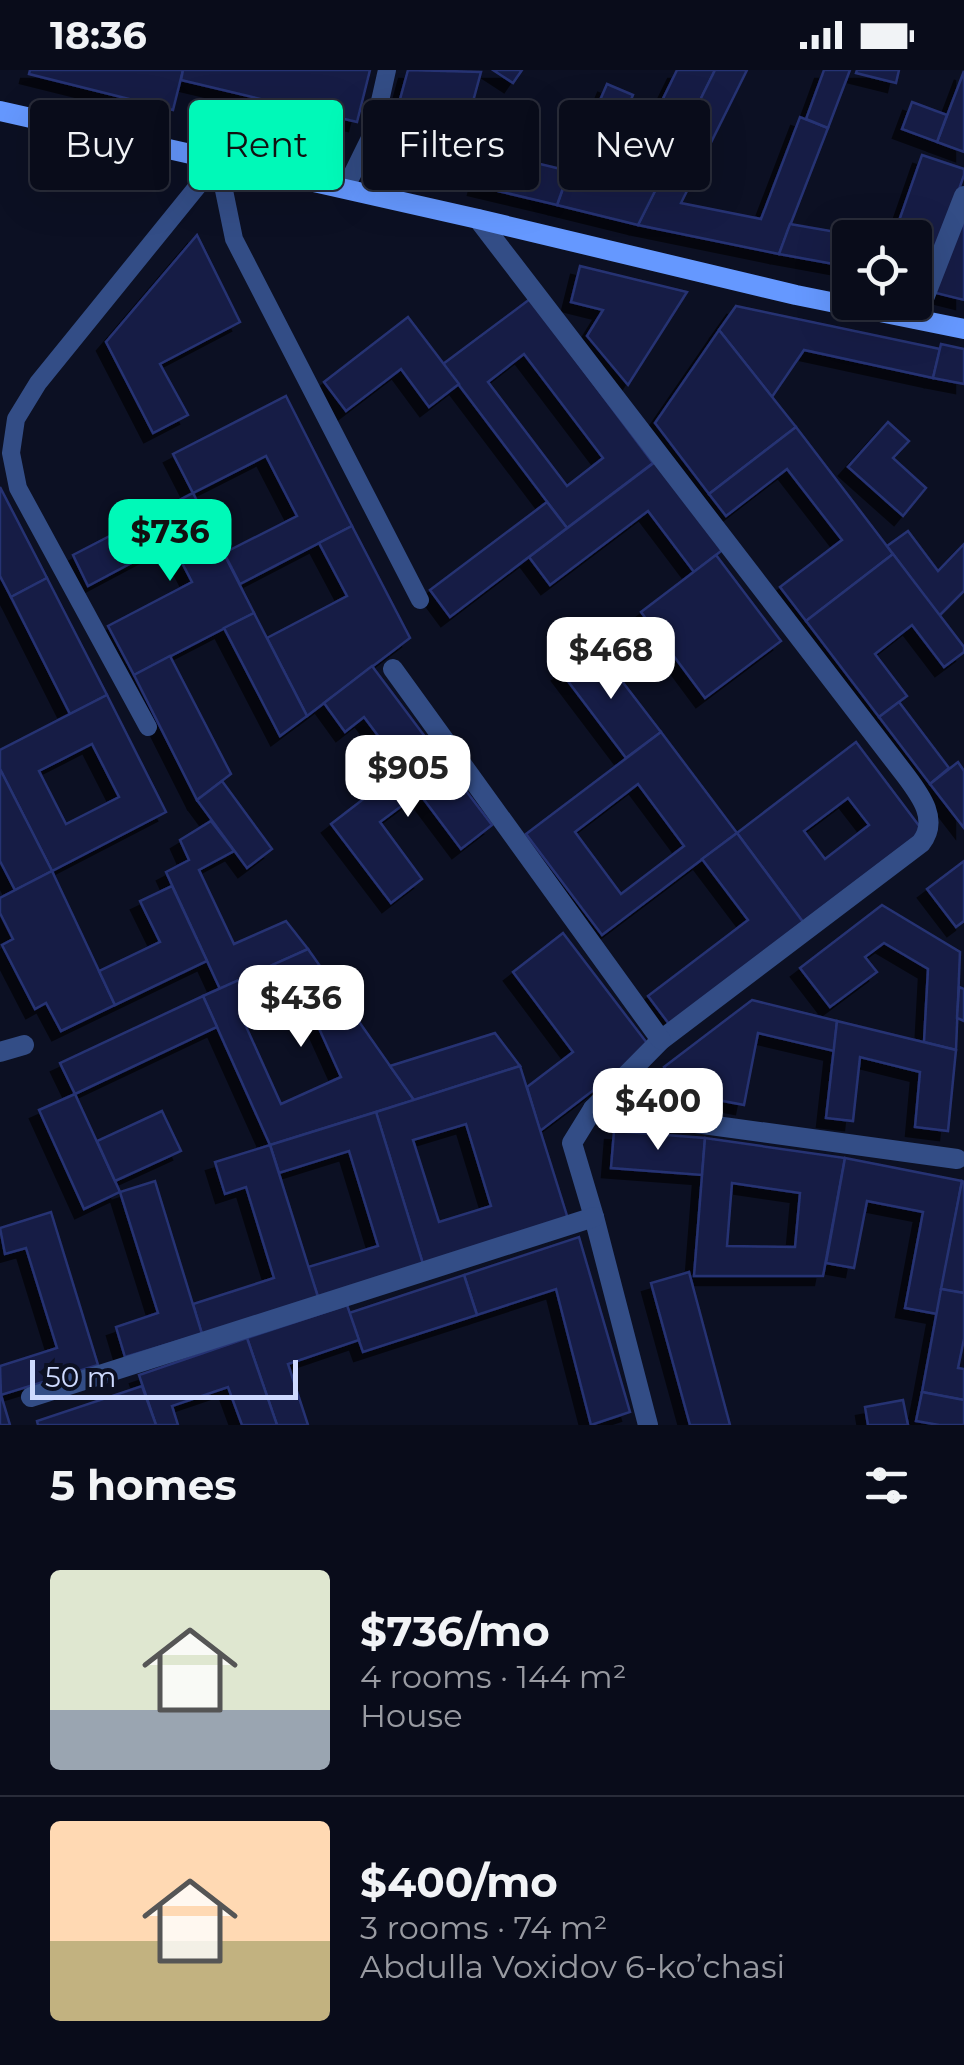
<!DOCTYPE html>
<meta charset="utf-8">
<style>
:root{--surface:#090c1a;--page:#121523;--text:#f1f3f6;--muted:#999ba2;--line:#292c39;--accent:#00f9b8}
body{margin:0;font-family:Montserrat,sans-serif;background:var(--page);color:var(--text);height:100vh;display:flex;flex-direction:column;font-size:38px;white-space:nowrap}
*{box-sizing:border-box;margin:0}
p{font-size:32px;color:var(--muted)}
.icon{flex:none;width:55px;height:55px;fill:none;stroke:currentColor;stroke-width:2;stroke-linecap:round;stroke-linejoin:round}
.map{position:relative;height:1355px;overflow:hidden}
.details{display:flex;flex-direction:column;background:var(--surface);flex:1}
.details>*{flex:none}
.top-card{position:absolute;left:30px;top:30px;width:905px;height:90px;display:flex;gap:20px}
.fabs{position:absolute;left:832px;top:150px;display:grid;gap:20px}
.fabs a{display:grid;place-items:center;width:100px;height:100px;border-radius:10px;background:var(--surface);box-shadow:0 10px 40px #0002,0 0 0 2px var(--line);font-size:50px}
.scale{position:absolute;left:30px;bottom:25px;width:268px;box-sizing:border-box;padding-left:10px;border:5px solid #cedaff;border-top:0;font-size:28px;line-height:35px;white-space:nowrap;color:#cedaff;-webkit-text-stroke:8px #0c1023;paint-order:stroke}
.price{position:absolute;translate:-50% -85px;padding:0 22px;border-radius:20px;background:#fff;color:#222;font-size:32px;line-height:65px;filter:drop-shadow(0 2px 5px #0008)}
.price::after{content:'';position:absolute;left:50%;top:60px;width:30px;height:22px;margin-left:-15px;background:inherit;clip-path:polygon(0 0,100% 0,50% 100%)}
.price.current{background:var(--accent);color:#111}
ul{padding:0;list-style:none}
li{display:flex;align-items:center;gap:30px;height:250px;padding:0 50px}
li+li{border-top:2px solid var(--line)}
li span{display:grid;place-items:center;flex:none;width:280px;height:200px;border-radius:10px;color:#555}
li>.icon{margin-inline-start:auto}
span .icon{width:120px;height:120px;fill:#fffc;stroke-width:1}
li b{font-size:42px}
h2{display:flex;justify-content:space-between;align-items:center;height:120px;padding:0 50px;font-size:42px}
.pill{padding:0 35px;border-radius:10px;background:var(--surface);box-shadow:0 10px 40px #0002,0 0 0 2px var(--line);font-size:35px;line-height:90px}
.pill.current{background:var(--accent);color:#111}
.status{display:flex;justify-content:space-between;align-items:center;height:70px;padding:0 50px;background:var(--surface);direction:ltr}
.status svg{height:28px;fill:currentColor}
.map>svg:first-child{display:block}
</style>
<div class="status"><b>18:36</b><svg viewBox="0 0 49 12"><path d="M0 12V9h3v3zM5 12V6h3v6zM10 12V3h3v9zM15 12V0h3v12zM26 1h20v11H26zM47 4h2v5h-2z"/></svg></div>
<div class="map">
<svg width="964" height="1355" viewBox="0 0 964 1355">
<defs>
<filter id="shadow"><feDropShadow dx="-9" dy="9" stdDeviation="0" flood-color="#0009"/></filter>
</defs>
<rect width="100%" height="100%" fill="#0c1023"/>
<g fill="#161e45" stroke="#263373" stroke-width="2.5" fill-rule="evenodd" filter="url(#shadow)">
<polygon points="30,0 183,0 173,40 29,4"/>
<polygon points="183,0 370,0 357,52 181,10"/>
<polygon points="408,0 481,2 462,72 393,55"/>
<polygon points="493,0 522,0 513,13"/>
<polygon points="677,0 715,0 689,53 658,39"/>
<polygon points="715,0 747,0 681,133 761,149 800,47 828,58 779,184 638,155"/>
<polygon points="824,0 850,0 828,58 806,49"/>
<polygon points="857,0 899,0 896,13 856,3"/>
<polygon points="964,1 964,82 937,72"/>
<polygon points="607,14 633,25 606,89 580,77"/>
<polygon points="912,32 947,45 937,72 902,59"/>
<polygon points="658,39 689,53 638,155 557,135 568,105 618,117"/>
<polygon points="384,53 462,72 453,108 374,88"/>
<polygon points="486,81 569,101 557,135 477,116"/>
<polygon points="922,85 964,99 964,105 927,212 915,208 915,168 893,168"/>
<polygon points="964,144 964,230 932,222"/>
<polygon points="790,154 865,167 865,168 850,168 850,197 779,184"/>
<polygon points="197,165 240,252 160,294 188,345 153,363 106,272"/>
<polygon points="580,196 687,222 628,315 587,266 603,240 571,232"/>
<path d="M530 229 653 393 567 458 443 294ZM524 284 603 388 567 416 488 312Z"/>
<polygon points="736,236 940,279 933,308 804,280 772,327 719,260"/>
<polygon points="408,247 459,314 429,337 401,299 346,341 324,312"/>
<polygon points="719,260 796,357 709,424 655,353"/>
<polygon points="941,274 964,279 964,314 933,308"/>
<polygon points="286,326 352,456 240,514 224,483 297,446 266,386 193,423 173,384"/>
<polygon points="888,352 909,371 893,388 926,418 903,446 848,397"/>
<polygon points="796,357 893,484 806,551 780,517 842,470 787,399 726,446 709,424"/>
<polygon points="659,389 725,478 694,502 648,441 550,515 529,487"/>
<polygon points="0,417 47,508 11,527 0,506"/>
<polygon points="193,423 254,543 134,605 108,556 192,512 171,472 88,516 73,485"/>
<polygon points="547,432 567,458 450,547 430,520"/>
<polygon points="352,456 410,568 307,646 267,568 347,526 319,473"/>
<polygon points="908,461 938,501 964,474 964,521 939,546 887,476"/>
<polygon points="893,484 964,577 964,582 944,597 912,555 875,584 907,626 879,647 806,551"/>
<polygon points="716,485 781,571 705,628 641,542"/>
<polygon points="47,508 107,625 70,644 11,527"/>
<polygon points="254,543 307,646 280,666 224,558"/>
<polygon points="595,576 661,662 626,688 561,602"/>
<polygon points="170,586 231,704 197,730 134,605"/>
<polygon points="372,596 432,676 403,699 364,647 345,662 324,633"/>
<path d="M107 625 166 742 52 801 0 699V680ZM92 674 119 727 66 754 39 701Z"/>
<polygon points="899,632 949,698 930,714 879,647"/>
<path d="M661 662 737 763 602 865 526 764ZM638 714 684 776 621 824 575 762Z"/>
<path d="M856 672 923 761 803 852 737 763ZM848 728 869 755 825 789 804 761Z"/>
<polygon points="432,676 492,755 461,779 419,723 380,752 422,809 391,833 331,754"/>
<polygon points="958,692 964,701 964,758 930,714"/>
<polygon points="0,699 52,801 15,820 0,791"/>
<polygon points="222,711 272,779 247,798 197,730"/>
<polygon points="211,751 234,781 199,800 234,874 286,851 308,879 220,919 166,802 189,790 180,770"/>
<polygon points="737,763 803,852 669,954 648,926 748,850 702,789"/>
<polygon points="964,791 964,851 956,857 927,819"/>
<polygon points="52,801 115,935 61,961 46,933 35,939 2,875 13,869 0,843 0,828"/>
<polygon points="172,816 207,891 115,935 99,901 160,872 140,831"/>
<polygon points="882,835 960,882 956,980 924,972 928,899 884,873 865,887 877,902 830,937 800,898"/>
<polygon points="563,863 650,977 540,1061 527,1017 573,982 513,902"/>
<path d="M308 879 414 1030 270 1075 203 926ZM304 925 341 1007 281 1034 244 952Z"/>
<polygon points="959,917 964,919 964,951 957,948"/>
<polygon points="203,926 217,957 75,1024 60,993"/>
<polygon points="752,930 837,951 834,981 758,963 744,1035 682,1023 664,997"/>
<polygon points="837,951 956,980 948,1061 915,1057 920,1002 860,987 853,1051 826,1048"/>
<polygon points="495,963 520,996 414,1030 390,996"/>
<path d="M520 996 568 1149 423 1194 376 1042ZM466 1054 491 1136 439 1152 413 1070Z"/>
<polygon points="75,1024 120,1122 84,1139 39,1040"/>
<polygon points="162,1041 181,1081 115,1111 97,1071"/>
<polygon points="376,1042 423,1194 318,1227 308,1197 378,1176 349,1081 279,1103 270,1075"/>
<polygon points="614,1061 705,1068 702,1105 611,1098"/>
<path d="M705 1068 845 1088 823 1206H694ZM732 1113 800 1123 795 1177 727 1176Z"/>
<polygon points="270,1075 318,1227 202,1264 193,1234 274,1208 246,1117 225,1124 215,1092"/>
<polygon points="845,1088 962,1111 937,1244 905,1238 923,1142 867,1131 854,1198 826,1193"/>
<polygon points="155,1111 202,1264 125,1287 116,1257 158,1243 120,1122"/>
<polygon points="962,1111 964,1112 964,1223 941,1219"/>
<polygon points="51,1142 98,1295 1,1325 0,1296 57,1278 26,1178 5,1184 0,1158"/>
<polygon points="579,1167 630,1342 591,1355 556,1219 477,1245 464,1205"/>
<polygon points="689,1202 730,1355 690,1355 651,1213"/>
<polygon points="464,1205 477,1245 363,1282 349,1243"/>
<polygon points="941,1219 964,1223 964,1269 958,1298 964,1299 964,1330 922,1322"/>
<polygon points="347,1235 359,1270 288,1294 308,1355 277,1355 247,1268"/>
<polygon points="247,1268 277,1355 242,1355 228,1317 172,1336 178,1355 156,1355 139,1305"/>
<polygon points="142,1316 156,1355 38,1355 37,1351"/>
<polygon points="0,1322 1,1325 10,1355 0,1355"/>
<polygon points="922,1322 964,1330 964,1355 939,1355 916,1351"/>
<polygon points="903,1330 908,1355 868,1355 865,1337"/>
</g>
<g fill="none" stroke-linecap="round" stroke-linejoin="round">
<g stroke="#334d86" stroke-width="18">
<polyline points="345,119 373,62 387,0"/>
<polyline points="148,657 18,418 11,383 16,349 38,313 218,91 234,169 420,530"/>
</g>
<g stroke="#334d86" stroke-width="20">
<path d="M478 149 906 706C921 726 939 750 921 773L661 970 593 1039 572 1073 594 1147 648 1355"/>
<polyline points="916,249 964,126"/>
<polyline points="393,599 661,970"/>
<polyline points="0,982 24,975"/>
<polyline points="593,1039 957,1089"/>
<polyline points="31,1327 594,1147"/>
</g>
<polyline stroke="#6598ff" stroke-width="20" points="0,41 478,149 796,225 964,259"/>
</g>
</svg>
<div class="fabs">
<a><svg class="icon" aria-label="locate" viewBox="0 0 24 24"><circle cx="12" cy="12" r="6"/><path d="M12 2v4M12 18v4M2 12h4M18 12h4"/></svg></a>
</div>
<div class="scale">50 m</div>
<b class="price current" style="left:170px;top:514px">$736</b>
<b class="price" style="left:611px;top:632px">$468</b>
<b class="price" style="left:408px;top:750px">$905</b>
<b class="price" style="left:301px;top:980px">$436</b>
<b class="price" style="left:658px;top:1083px">$400</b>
<div class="top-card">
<a class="pill">Buy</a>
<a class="pill current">Rent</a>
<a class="pill">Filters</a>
<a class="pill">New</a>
</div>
</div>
<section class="details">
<h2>5 homes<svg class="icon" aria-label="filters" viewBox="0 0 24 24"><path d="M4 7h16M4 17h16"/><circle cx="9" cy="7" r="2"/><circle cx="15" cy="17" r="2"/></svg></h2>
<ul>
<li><span style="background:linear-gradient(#dfe7d0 70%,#9aa5b1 0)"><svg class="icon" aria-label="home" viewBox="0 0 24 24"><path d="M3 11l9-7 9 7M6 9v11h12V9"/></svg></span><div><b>$736/mo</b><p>4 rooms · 144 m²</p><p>House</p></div></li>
<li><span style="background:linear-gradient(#ffd9b3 60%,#c2b280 0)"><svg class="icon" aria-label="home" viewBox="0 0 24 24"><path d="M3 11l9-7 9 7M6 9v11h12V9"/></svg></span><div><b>$400/mo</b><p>3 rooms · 74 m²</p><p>Abdulla Voxidov 6-koʼchasi</p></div></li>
</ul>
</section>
